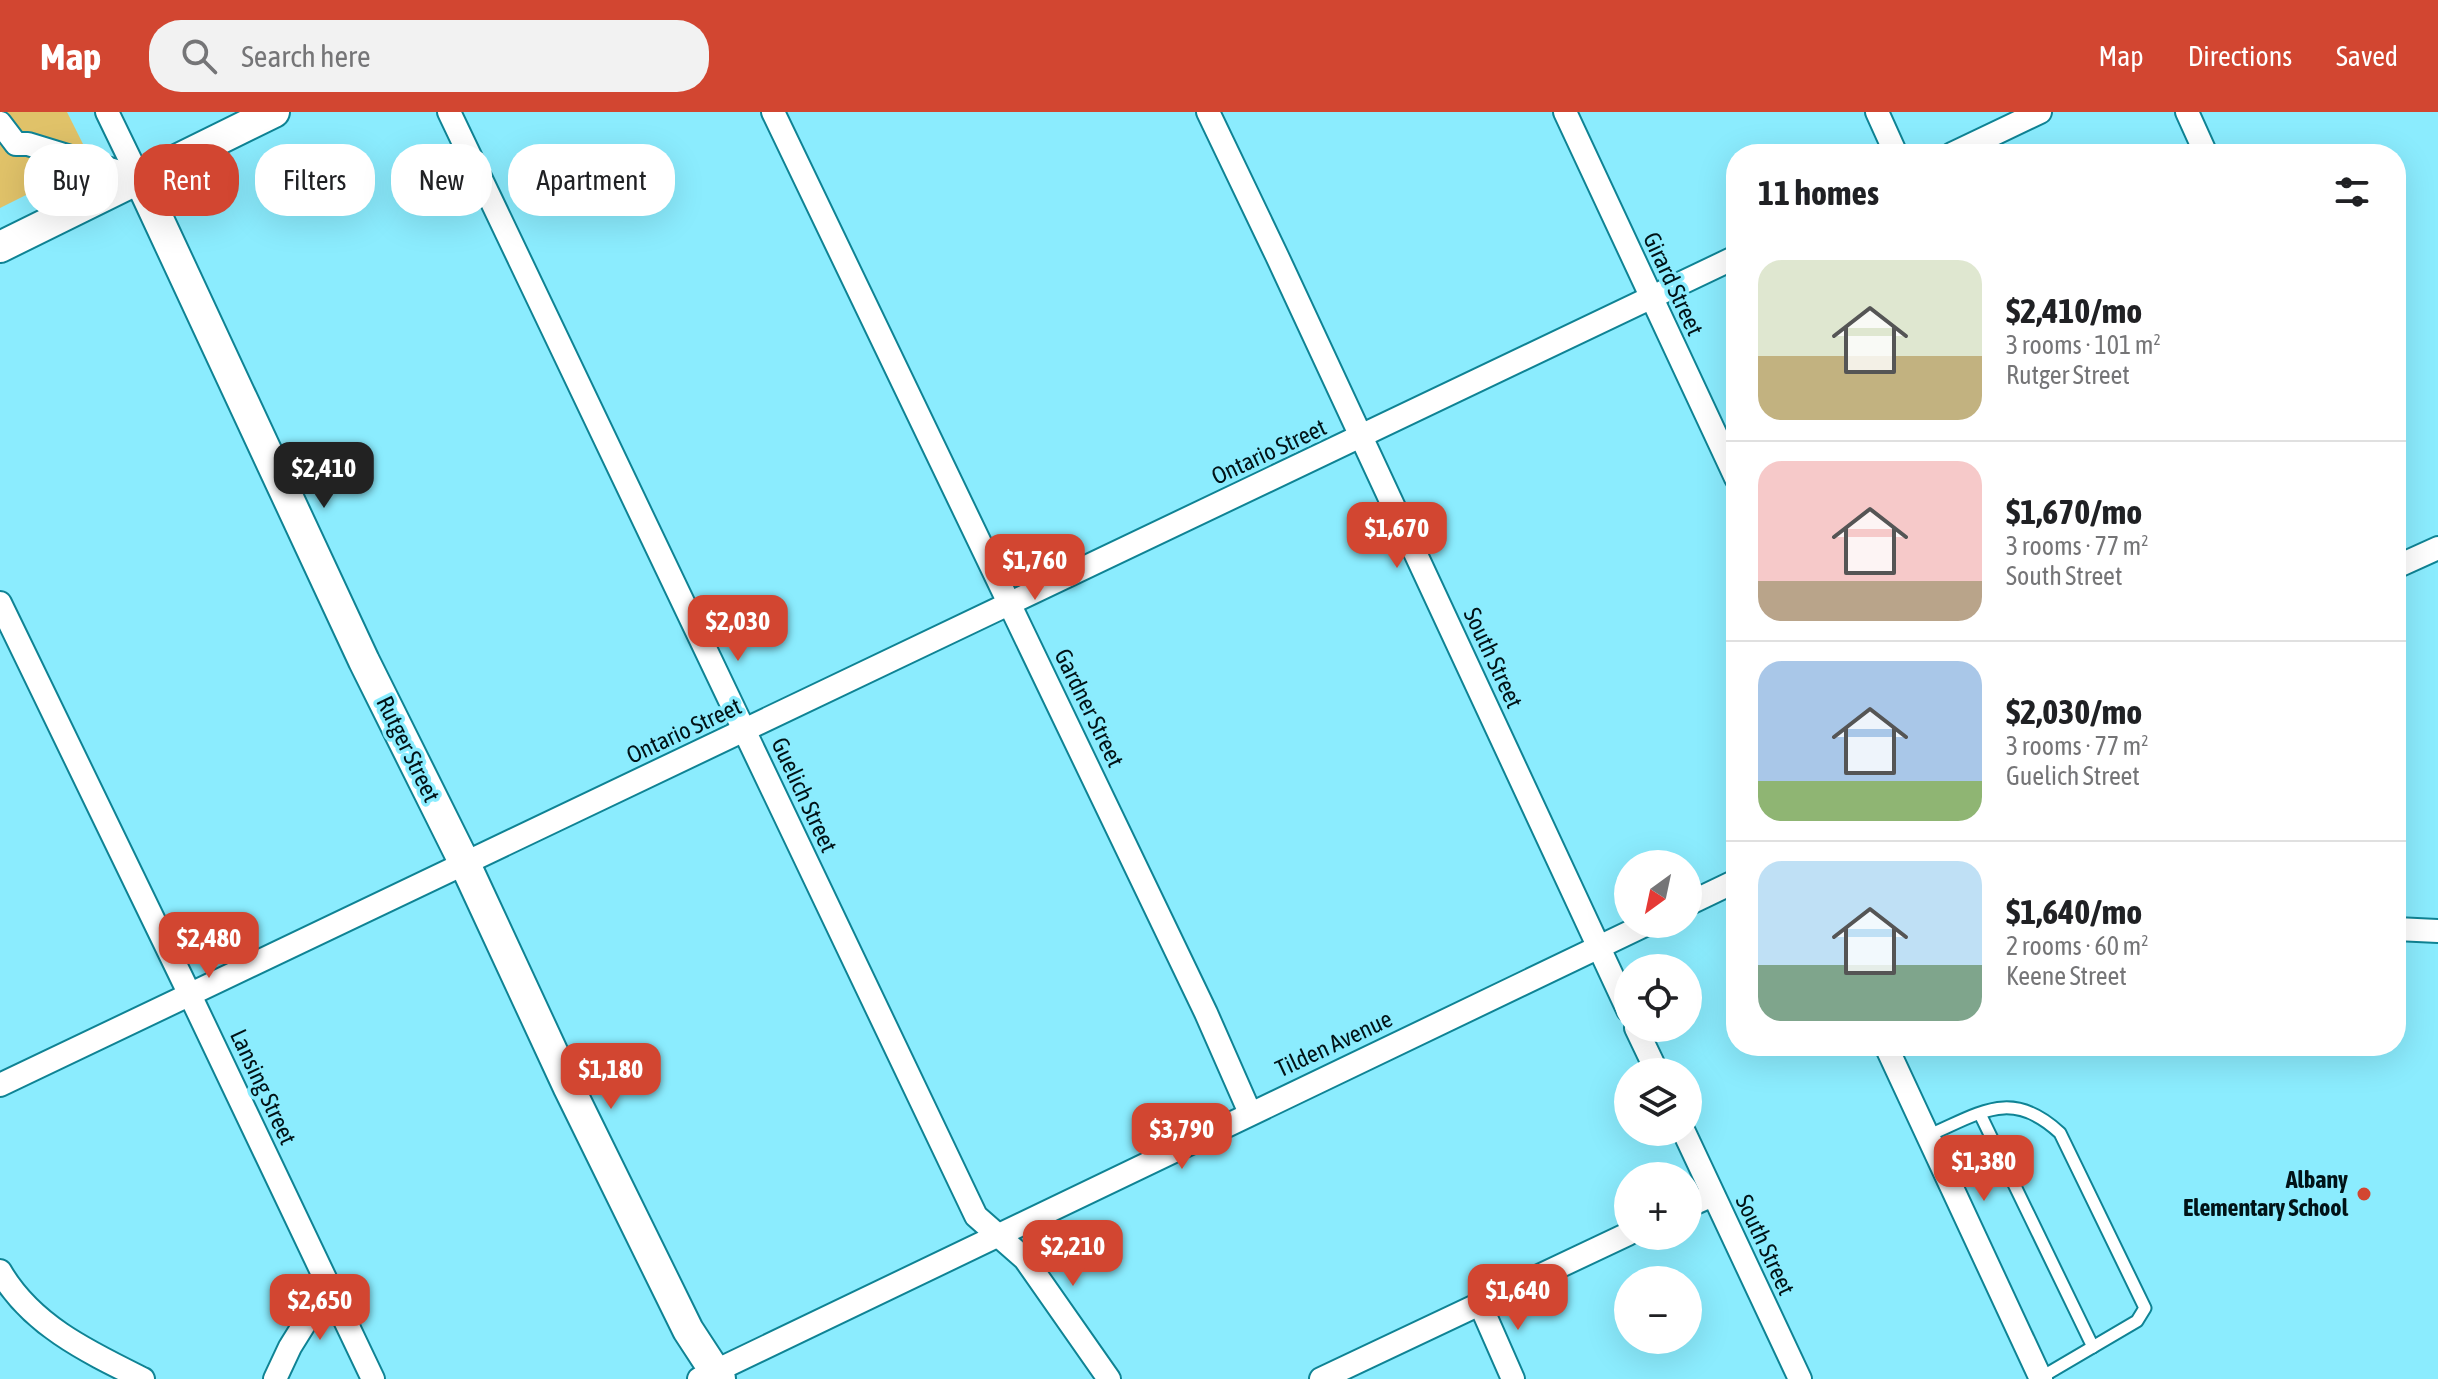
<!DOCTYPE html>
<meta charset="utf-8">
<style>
:root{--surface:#fff;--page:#f2f2f2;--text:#202124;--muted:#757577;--line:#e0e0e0;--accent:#d24631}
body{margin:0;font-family:"Asap Condensed",sans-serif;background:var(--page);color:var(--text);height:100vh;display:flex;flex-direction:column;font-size:30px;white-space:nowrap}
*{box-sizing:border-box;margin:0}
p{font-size:26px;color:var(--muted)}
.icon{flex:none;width:44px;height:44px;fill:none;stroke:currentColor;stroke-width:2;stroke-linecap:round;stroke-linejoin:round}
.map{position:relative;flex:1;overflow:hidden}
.drawer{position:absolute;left:1726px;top:32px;width:680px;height:912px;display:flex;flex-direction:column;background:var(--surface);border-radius:32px;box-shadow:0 8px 32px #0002}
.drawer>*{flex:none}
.hud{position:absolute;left:24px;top:32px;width:760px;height:72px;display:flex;gap:16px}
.needle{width:52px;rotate:213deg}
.buttons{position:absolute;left:1614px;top:738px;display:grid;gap:16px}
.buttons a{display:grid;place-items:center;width:88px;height:88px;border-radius:50%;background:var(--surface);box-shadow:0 8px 32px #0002;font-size:40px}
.price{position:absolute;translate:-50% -68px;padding:0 18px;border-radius:16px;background:var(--accent);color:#fff;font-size:26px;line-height:52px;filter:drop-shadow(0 2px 4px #0008)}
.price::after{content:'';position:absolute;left:50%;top:48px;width:24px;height:18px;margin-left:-12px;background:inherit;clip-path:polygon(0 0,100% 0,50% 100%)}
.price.selected{background:#222;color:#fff}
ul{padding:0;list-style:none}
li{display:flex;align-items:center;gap:24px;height:200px;padding:0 32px}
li+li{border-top:2px solid var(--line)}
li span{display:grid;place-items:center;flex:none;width:224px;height:160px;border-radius:24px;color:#555}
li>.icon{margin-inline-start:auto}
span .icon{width:96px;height:96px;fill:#fffc;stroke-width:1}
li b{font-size:34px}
h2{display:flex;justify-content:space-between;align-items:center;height:96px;padding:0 32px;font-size:34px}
.tag{padding:0 28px;border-radius:32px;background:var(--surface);box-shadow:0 8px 32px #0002;font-size:28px;line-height:72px}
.tag.selected{background:var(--accent);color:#fff}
header{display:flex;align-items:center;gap:48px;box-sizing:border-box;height:112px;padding:0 40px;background:var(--accent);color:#fff}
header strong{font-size:38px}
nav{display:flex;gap:44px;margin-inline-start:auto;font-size:28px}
.search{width:560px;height:72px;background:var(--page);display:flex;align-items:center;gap:20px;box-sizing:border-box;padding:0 28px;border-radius:32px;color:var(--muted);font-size:30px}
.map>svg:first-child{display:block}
</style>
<header>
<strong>Map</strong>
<div class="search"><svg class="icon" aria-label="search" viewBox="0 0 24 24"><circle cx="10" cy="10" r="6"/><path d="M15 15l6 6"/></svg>Search here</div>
<nav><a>Map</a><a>Directions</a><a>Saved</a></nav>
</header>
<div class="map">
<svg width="2438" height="1267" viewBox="0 0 2438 1267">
<rect width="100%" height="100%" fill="#8becfe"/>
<polygon fill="#e0c269" points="0,0 67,0 92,50 0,96"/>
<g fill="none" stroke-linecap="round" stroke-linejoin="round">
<g stroke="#0f8394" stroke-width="15">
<g id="lane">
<polyline points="1980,1002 2093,1235"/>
<path d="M1927 1024C1979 1002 2011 975 2060 1021L2145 1196 2137 1209 2040 1266"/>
</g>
</g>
<g stroke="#0f8394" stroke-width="26">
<g id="street">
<polyline points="107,0 139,66"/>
<polyline points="449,0 976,1104 1025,1147 1109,1267"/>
<polyline points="773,0 1206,901 1250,1001"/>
<polyline points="1208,0 1277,144 1628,898"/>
<polyline points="1565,0 1736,366"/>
<polyline points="1877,0 1896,42"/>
<polyline points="2187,0 2206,42"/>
<polyline points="0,11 16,32 28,32 139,66"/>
<polyline points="1952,42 2040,0"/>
<polyline points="2396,455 2438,436"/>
<polyline points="0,491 190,883 373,1267"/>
<polyline points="1688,792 1736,769"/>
<polyline points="2396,817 2438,819"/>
<polyline points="1636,916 1657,960"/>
<polyline points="1886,934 2041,1267"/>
<polyline points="0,973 1736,145"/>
<polyline points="1684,1020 1800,1267"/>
<polyline points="1688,1094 1713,1083"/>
<path d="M0 1159C31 1213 88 1240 143 1267"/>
<polyline points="1480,1192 1513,1267"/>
<polyline points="275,1267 290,1235 328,1174"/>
<polyline points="699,1267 1647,812"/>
<polyline points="1321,1267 1628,1122"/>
</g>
</g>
<g stroke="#0f8394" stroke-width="34">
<g id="secondary">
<polyline points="139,66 364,549 465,752 569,976 688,1218 720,1267"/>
<polyline points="0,135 274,0"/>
</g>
</g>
<use href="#lane" stroke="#fff" stroke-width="11"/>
<use href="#street" stroke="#fff" stroke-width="22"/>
<use href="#secondary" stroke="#fff" stroke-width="30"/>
</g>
<circle fill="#d24631" stroke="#8becfe" stroke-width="3" cx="2364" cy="1082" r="8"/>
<g text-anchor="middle" stroke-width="7" stroke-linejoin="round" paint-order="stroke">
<g font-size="24" fill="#011317" stroke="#8becfe">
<text transform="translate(1673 172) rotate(65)" y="8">Girard Street</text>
<text transform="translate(1269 340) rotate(-25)" y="8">Ontario Street</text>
<text transform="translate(1493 546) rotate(65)" y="8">South Street</text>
<text transform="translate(1089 596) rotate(64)" y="8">Gardner Street</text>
<text transform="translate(684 619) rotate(-25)" y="8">Ontario Street</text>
<text transform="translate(408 637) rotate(64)" y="8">Rutger Street</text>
<text transform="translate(804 683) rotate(65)" y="8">Guelich Street</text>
<text transform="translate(1334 932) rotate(-25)" y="8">Tilden Avenue</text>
<text transform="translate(263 975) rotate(65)" y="8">Lansing Street</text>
<text transform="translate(1765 1133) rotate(65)" y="8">South Street</text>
</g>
<g font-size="24" font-weight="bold" fill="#011317" stroke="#8becfe" text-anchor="end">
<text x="2348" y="1076">Albany<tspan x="2348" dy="28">Elementary School</tspan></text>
</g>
</g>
</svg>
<div class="buttons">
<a><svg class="needle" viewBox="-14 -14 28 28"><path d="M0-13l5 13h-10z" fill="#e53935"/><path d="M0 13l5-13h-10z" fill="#757577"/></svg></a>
<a><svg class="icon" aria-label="locate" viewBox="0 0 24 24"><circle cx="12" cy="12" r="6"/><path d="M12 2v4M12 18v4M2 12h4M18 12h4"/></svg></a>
<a><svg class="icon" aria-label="layers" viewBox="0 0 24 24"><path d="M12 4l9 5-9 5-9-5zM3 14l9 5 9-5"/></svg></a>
<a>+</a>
<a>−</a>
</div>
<b class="price selected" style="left:324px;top:398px">$2,410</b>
<b class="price" style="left:1397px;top:458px">$1,670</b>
<b class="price" style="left:1035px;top:490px">$1,760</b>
<b class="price" style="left:738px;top:551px">$2,030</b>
<b class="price" style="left:209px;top:868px">$2,480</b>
<b class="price" style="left:611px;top:999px">$1,180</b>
<b class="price" style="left:1182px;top:1059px">$3,790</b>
<b class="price" style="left:1984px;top:1091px">$1,380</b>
<b class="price" style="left:1073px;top:1176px">$2,210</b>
<b class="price" style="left:1518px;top:1220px">$1,640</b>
<b class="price" style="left:320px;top:1230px">$2,650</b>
<div class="hud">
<a class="tag">Buy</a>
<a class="tag selected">Rent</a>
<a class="tag">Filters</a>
<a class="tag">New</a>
<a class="tag">Apartment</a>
</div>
<section class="drawer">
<h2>11 homes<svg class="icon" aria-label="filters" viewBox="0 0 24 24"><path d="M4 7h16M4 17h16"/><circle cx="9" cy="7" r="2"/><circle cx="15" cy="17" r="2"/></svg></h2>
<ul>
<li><span style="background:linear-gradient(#dfe7d0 60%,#c2b280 0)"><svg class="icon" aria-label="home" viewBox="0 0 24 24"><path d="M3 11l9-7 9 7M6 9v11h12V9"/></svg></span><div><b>$2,410/mo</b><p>3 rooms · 101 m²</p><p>Rutger Street</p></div></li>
<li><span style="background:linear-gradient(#f6c9c9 75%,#b9a48a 0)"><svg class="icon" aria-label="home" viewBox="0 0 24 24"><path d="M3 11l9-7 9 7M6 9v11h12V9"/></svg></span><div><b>$1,670/mo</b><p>3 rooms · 77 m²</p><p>South Street</p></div></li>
<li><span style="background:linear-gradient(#a9c7e8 75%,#8fb573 0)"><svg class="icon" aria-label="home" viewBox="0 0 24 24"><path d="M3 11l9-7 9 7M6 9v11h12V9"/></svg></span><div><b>$2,030/mo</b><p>3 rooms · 77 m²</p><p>Guelich Street</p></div></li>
<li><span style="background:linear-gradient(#bfe0f5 65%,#7fa58c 0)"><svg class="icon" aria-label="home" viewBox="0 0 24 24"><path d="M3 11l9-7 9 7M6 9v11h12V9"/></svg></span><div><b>$1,640/mo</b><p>2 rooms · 60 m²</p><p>Keene Street</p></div></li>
</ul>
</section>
</div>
